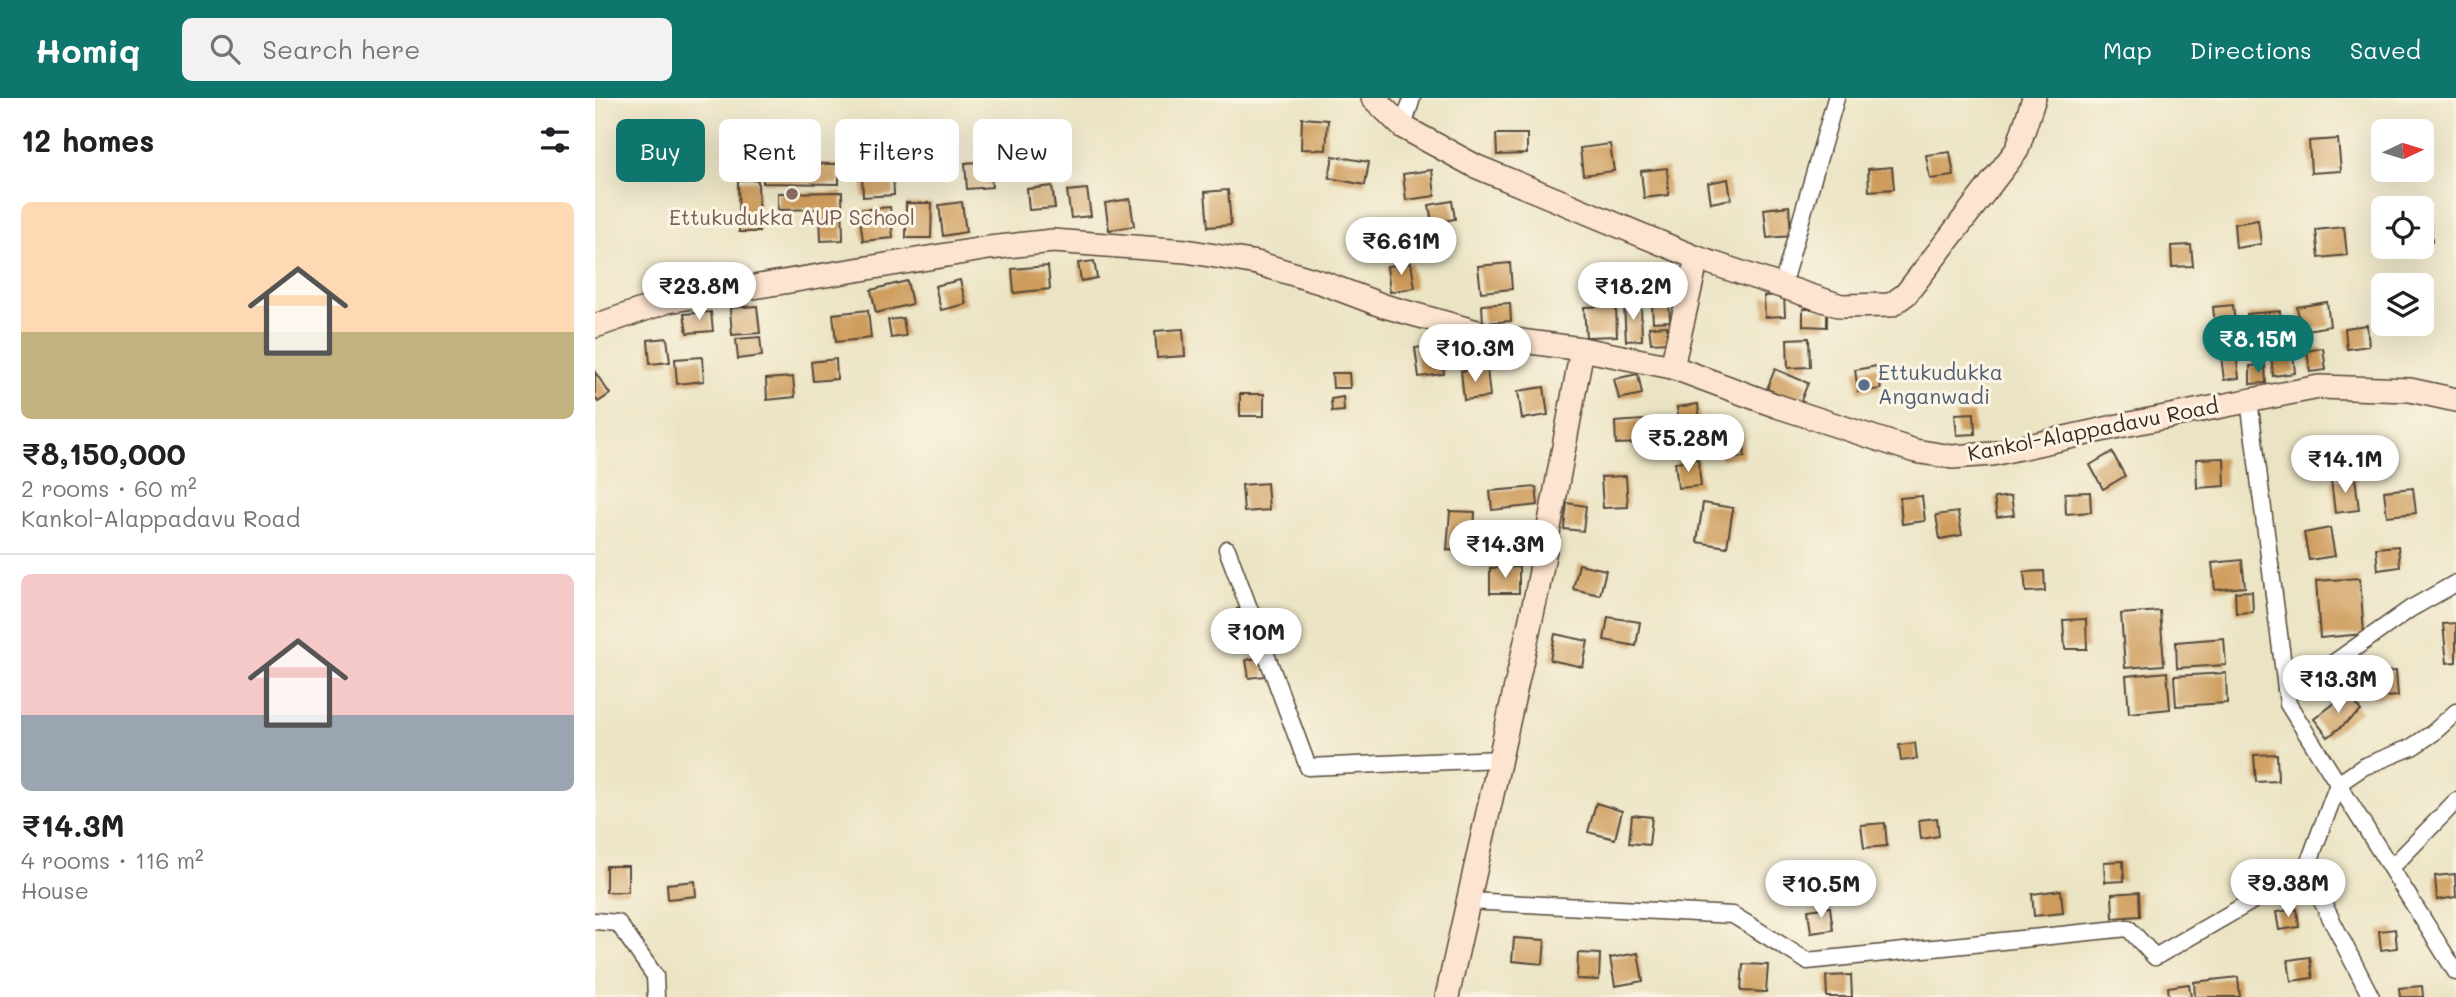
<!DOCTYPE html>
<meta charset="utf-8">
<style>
:root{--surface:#fff;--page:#f2f2f2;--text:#202124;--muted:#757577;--line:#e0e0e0;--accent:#0f766e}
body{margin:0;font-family:Mali,sans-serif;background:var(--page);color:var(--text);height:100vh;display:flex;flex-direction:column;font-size:26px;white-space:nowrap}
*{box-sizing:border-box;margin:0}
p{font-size:23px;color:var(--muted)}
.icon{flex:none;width:38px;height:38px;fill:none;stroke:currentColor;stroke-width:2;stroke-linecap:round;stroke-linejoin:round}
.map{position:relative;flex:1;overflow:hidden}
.panel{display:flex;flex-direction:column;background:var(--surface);width:595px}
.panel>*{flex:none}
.top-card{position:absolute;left:21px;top:21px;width:665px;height:63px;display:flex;gap:14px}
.needle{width:46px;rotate:86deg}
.controls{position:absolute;left:1776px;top:21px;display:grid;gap:14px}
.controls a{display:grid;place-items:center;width:63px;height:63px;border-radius:10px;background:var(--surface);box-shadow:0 7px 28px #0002;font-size:35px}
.price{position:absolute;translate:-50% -60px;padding:0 16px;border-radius:24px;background:#fff;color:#222;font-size:23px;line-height:46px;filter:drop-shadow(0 2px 4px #0008)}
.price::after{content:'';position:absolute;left:50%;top:42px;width:21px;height:16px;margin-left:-10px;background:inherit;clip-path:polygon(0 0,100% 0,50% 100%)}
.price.active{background:var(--accent);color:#fff}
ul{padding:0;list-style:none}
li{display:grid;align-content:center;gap:14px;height:371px;padding:0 21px}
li+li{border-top:2px solid var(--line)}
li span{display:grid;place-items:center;height:217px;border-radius:10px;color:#555}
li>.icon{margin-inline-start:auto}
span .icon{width:126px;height:126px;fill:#fffc;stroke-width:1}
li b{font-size:30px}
h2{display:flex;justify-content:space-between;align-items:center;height:84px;padding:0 21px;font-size:30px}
.pill{padding:0 24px;border-radius:10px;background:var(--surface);box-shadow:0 7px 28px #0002;font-size:24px;line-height:63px}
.pill.active{background:var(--accent);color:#fff}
header{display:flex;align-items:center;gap:42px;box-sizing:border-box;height:98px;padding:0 35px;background:var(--accent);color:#fff}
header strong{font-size:33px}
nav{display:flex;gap:38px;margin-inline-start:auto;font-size:24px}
.search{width:490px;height:63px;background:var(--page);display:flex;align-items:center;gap:18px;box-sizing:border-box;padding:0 24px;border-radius:10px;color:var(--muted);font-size:26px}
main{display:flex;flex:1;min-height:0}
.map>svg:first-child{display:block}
</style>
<header>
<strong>Homiq</strong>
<div class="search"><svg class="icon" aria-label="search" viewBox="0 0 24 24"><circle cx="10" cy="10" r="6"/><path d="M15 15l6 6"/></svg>Search here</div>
<nav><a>Map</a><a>Directions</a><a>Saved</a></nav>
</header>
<main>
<section class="panel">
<h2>12 homes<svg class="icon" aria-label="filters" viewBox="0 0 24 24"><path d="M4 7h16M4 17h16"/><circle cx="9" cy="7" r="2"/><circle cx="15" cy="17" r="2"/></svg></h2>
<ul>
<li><span style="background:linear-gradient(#ffd9b3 60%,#c2b280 0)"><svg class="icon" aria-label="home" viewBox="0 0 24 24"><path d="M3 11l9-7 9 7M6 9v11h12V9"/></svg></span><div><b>₹8,150,000</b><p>2 rooms · 60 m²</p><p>Kankol-Alappadavu Road</p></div></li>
<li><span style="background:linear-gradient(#f6c9c9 65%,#9aa5b1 0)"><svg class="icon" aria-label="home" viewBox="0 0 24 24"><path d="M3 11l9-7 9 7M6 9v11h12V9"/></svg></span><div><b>₹14.3M</b><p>4 rooms · 116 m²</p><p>House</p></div></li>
</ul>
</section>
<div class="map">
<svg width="1861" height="899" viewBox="0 0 1861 899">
<rect width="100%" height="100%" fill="#fcf5e5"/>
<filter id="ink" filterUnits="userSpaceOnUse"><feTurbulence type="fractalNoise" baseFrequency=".0143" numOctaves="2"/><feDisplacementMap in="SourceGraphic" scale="14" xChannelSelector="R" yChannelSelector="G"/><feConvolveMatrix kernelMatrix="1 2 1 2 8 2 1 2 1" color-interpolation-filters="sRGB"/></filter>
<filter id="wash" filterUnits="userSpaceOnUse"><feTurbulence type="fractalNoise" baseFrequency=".00686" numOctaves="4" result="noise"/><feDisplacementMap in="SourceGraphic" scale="28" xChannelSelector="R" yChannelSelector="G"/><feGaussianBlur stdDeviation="1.57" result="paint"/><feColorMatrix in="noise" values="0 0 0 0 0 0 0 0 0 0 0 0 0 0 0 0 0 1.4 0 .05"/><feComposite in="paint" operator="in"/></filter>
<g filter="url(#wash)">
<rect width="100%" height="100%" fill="#ebe4c4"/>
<g id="blocks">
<g fill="#ce9c5b">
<polygon points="707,20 733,22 731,52 706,51"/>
<polygon points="901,36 932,36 932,56 902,57"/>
<polygon points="1743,41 1746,73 1716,75 1714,43"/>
<polygon points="1015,46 1019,73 988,77 985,50"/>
<polygon points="1355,54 1359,78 1335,81 1331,57"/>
<polygon points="738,58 774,64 770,87 734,80"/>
<polygon points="395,63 397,89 372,91 370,65"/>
<polygon points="168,65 244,66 244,86 168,85"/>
<polygon points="1297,69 1299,91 1274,93 1273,71"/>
<polygon points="1072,70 1074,97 1049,100 1046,73"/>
<polygon points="837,72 840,98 811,102 808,76"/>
<polygon points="298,73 299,97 268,99 267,75"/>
<polygon points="1133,81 1136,101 1116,105 1113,85"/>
<polygon points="143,82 163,82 164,134 144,134"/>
<polygon points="457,88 460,110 434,112 432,91"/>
<polygon points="492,91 496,118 476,120 472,93"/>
<polygon points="633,92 636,127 613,129 610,94"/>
<polygon points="247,94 248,142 226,143 225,111 183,112 183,95"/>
<polygon points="535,101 539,128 514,132 510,105"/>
<polygon points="857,103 860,121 837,125 834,107"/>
<polygon points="367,104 371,134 348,138 344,107"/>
<polygon points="311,105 337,105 336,140 311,140"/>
<polygon points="1194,108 1196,138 1172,140 1169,111"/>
<polygon points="295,109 298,140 268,143 264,112"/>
<polygon points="1663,122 1666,146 1641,150 1639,126"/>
<polygon points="1827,127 1836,127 1837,144 1827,144"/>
<polygon points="1749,129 1752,157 1724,160 1721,132"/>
<polygon points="1596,147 1598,168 1577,169 1576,148"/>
<polygon points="499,163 502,180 486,183 483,165"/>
<polygon points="816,165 820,190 795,194 792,168"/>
<polygon points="915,165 917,191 886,194 883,168"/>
<polygon points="453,168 455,191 419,195 417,171"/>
<polygon points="1074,168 1076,192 1050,195 1047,171"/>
<polygon points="365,182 371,206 346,212 340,188"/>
<polygon points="312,183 317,206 281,215 276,192"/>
<polygon points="1189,197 1190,218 1170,219 1169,198"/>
<polygon points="1788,200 1788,218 1787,218 1784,201"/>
<polygon points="1732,204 1735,228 1706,233 1702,209"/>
<polygon points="915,205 916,223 888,225 887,207"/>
<polygon points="1046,206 1047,242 1031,243 1029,207"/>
<polygon points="1074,207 1075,223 1058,224 1057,208"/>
<polygon points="1638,207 1641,238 1621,241 1618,209"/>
<polygon points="162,208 165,235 137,237 135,210"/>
<polygon points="1021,208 1022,238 991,239 989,209"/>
<polygon points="1208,211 1232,211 1232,229 1208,228"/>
<polygon points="273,212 276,240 241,244 238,216"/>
<polygon points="1685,213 1688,241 1655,244 1652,216"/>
<polygon points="116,214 118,233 92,235 89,216"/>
<polygon points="308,220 311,238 296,240 293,222"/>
<polygon points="1772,227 1774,248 1752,251 1750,230"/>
<polygon points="1072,228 1073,244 1056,245 1054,229"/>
<polygon points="588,231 590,258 562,260 560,233"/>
<polygon points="165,239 167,258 143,261 141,241"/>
<polygon points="72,240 75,264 55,266 53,242"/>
<polygon points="1214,240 1215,269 1193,270 1192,241"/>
<polygon points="845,247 849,276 824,279 820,250"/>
<polygon points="1640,248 1644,280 1629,282 1625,250"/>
<polygon points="1728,250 1731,272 1715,274 1712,253"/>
<polygon points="1698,254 1700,275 1678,278 1676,256"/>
<polygon points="107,259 109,283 82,286 80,261"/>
<polygon points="241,261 242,281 218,283 216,264"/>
<polygon points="1670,267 1671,285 1655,286 1655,268"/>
<polygon points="1282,268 1286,291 1263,294 1260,272"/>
<polygon points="892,270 895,299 869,302 866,273"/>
<polygon points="1180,271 1213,285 1205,305 1172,291"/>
<polygon points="0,274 15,296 3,304 0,299"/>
<polygon points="737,275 754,275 755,290 738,290"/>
<polygon points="1043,276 1047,296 1024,301 1019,281"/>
<polygon points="198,279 200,299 172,302 171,281"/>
<polygon points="949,289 953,317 927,321 923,293"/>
<rect x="645" y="296" width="24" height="22"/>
<polygon points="748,299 749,313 737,314 736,301"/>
<polygon points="1103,306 1105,326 1085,329 1082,309"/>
<polygon points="1379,315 1380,336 1362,337 1360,316"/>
<polygon points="1048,322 1049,345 1021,346 1020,324"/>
<polygon points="1148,334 1150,359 1125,361 1123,337"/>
<polygon points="1517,354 1530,378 1508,391 1495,367"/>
<polygon points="1629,360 1630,388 1602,390 1601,361"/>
<polygon points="1103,361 1106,388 1083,390 1080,364"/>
<polygon points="1031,378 1033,409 1008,410 1006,379"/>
<polygon points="1760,379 1764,412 1740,415 1736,382"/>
<polygon points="672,385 674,412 649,414 647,387"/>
<polygon points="941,389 943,407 897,412 895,393"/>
<polygon points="1818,390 1821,415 1792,418 1789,393"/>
<polygon points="1495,394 1496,414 1471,416 1470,395"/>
<polygon points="1327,398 1330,423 1307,426 1305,400"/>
<polygon points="1416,398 1419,417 1402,419 1399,400"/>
<polygon points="972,405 991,408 988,433 969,431"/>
<polygon points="1108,405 1138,410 1132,449 1102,444"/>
<polygon points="855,413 880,414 878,454 852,452"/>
<polygon points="1363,414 1367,437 1345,441 1341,417"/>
<polygon points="1735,430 1740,458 1714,462 1709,435"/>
<polygon points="1803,448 1805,469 1783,472 1781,450"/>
<polygon points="1647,462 1650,489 1620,492 1617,465"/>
<polygon points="984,466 1011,472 1005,497 978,491"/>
<polygon points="924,469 924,495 895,495 895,470"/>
<polygon points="1449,473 1450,493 1431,494 1429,474"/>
<polygon points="1765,480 1769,536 1725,540 1721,483"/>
<polygon points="1657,493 1658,514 1641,515 1640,494"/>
<polygon points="663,509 666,535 644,537 642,511"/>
<polygon points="1565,513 1569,567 1530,570 1526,516"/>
<polygon points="1013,519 1045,524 1041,548 1009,542"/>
<polygon points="1491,521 1492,551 1470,551 1468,522"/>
<polygon points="1861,525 1861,564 1852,565 1848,526"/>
<polygon points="960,536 993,543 988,569 955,562"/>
<polygon points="1629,540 1631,567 1582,570 1581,544"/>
<polygon points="667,559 670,578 654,580 651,562"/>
<polygon points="1801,573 1803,598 1778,600 1776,575"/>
<polygon points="1572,574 1575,611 1534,615 1531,578"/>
<polygon points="1631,575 1632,605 1581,608 1579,578"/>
<polygon points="1753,595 1766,613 1733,639 1719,621"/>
<polygon points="1320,645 1322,661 1306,663 1304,647"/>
<polygon points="1682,656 1683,683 1661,684 1659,657"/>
<polygon points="1001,705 1027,713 1020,741 993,734"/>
<polygon points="1037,717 1057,719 1054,747 1034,745"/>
<polygon points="1342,720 1344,738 1326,741 1324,722"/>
<polygon points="1290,725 1292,748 1269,750 1266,727"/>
<polygon points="1528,763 1529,783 1510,784 1509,764"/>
<rect x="11" y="768" width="22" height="26"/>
<polygon points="1860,776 1861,799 1842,802 1840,778"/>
<polygon points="100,783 101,798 73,801 72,786"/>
<polygon points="1466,792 1468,815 1439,818 1437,796"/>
<polygon points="1544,794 1545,818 1518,820 1517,796"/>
<polygon points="1235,809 1238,832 1216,835 1213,812"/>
<polygon points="1702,811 1704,829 1684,832 1681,814"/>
<polygon points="1800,831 1802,850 1786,852 1784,833"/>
<polygon points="919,840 950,842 948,866 917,863"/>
<polygon points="983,855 1005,856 1004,882 982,881"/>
<polygon points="1043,855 1048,883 1020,888 1015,860"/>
<polygon points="1715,859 1718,880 1696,883 1693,862"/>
<polygon points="1148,866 1173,867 1171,894 1146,893"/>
<polygon points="1256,877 1257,899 1232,899 1231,878"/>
<polygon points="1643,879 1645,899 1600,899 1599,884"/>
<polygon points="1594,886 1596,899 1574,899 1573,889"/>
<polygon points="1827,888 1828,899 1805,899 1804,890"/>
</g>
</g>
</g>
<g filter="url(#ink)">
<use href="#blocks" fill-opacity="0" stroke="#554637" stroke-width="2"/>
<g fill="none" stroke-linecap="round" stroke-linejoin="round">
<g stroke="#554637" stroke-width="19">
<g id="street">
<polyline points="808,29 817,0"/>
<polyline points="1187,188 1241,0"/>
<polyline points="1654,302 1693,606 1861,874"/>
<polyline points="632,451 713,669 905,661"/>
<polyline points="1691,592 1703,590 1815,511 1861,485"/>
<polyline points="1796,770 1861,703"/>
<polyline points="874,803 1138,817 1212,863 1533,830 1560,859 1711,772"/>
<polyline points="0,823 23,825 60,878 61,899"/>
<polyline points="1776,899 1711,772 1743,686 1768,669 1817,649 1838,635 1861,614"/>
</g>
</g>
<g stroke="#554637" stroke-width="26">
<g id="secondary">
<polyline points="778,0 808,29 880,68 1102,160 1246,208 1296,207 1311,196 1422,52 1439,0"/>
<polyline points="0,228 73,203 394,150 458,143 591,153 662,165 728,185 789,208 904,240 987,251 1077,269 1182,308 1320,353 1357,359 1397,356 1524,328 1724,289 1815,292 1861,302"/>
<polyline points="1077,269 1102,160"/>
<polyline points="852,899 943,489 987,251"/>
</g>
</g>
<use href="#street" stroke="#fff" stroke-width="16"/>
<use href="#secondary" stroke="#fde4d0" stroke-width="23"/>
</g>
</g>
<circle fill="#8d6e63" stroke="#fcf5e5" stroke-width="2.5" cx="197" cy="96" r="7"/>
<circle fill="#5c6f8a" stroke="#fcf5e5" stroke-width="2.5" cx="1269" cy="287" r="7"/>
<g text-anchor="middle" stroke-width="6" stroke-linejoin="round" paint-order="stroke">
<g font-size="21" fill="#785e54" stroke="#fcf5e5">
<text x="197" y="127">Ettukudukka AUP School</text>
</g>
<g font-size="21" fill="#4e5e75" stroke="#fcf5e5" text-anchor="start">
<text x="1283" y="282">Ettukudukka<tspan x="1283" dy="24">Anganwadi</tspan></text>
</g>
<g font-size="21" fill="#3b2a1e" stroke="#fcf5e5">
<text transform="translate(1498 332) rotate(-11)" y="7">Kankol-Alappadavu Road</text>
</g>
</g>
</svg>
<div class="controls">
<a><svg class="needle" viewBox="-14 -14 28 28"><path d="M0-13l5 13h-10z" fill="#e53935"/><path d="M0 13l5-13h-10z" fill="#757577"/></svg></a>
<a><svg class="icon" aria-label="locate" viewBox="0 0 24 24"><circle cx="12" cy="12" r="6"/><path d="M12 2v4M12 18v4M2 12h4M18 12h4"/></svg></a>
<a><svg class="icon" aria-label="layers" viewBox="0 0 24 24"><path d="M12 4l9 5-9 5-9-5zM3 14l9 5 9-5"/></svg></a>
</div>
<b class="price" style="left:806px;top:179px">₹6.61M</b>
<b class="price" style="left:104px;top:224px">₹23.8M</b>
<b class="price" style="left:1038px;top:224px">₹18.2M</b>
<b class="price active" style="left:1663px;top:277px">₹8.15M</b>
<b class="price" style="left:880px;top:286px">₹10.3M</b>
<b class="price" style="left:1093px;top:376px">₹5.28M</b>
<b class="price" style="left:1750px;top:397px">₹14.1M</b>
<b class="price" style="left:910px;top:482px">₹14.3M</b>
<b class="price" style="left:661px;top:570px">₹10M</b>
<b class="price" style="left:1743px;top:617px">₹13.3M</b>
<b class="price" style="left:1693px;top:821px">₹9.38M</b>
<b class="price" style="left:1226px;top:822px">₹10.5M</b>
<div class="top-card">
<a class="pill active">Buy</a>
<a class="pill">Rent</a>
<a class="pill">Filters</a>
<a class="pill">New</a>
</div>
</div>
</main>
